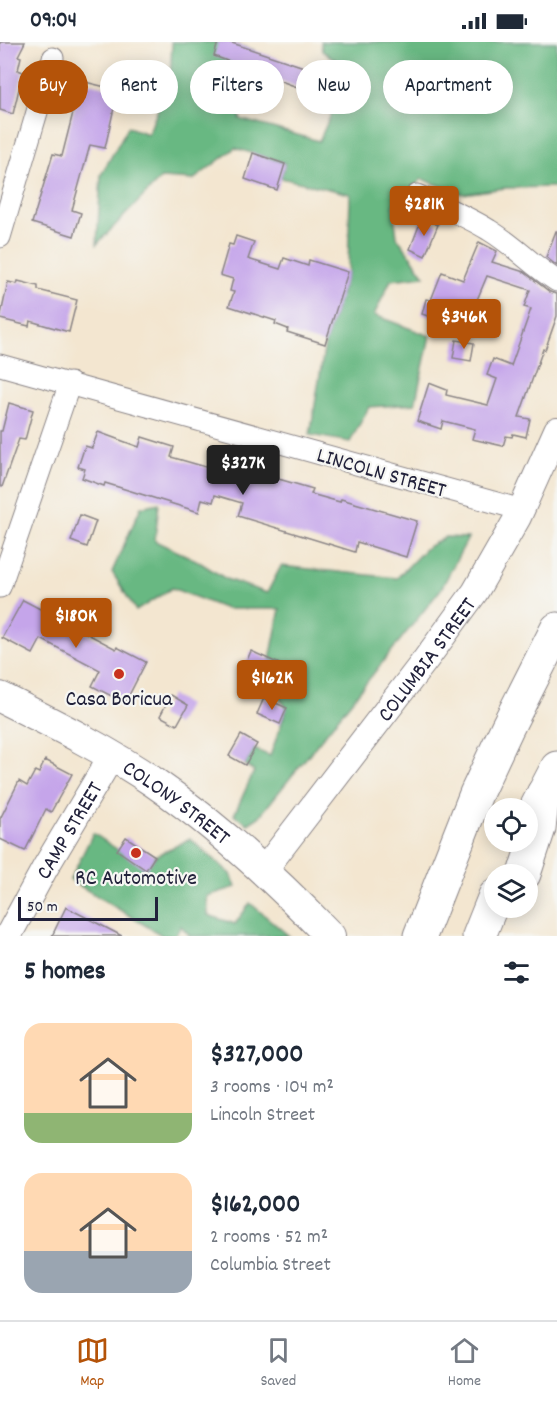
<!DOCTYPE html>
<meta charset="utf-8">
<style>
:root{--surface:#fff;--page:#f6f6f7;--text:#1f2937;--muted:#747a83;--line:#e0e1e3;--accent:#b45309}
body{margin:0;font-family:Dekko,sans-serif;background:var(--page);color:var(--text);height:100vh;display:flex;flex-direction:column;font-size:22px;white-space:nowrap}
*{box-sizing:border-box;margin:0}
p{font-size:20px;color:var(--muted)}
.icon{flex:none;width:33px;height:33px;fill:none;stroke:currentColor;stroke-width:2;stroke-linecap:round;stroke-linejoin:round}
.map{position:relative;height:894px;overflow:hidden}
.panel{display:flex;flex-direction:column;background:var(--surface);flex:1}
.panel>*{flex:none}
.banner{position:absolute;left:18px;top:18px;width:522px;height:54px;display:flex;gap:12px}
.fabs{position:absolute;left:484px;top:756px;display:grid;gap:12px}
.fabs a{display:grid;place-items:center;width:54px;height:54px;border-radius:50%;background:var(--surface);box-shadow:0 3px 15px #0003;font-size:30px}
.scale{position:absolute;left:18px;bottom:15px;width:140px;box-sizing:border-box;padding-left:6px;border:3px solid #22223b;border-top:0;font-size:16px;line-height:21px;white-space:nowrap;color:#22223b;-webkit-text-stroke:4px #f6f6f2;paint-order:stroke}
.price{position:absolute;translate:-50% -51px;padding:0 14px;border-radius:6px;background:var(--accent);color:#fff;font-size:20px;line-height:39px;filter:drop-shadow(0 2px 3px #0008)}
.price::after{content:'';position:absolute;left:50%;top:36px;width:18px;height:14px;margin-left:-9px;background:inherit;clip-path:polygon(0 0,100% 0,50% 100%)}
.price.selected{background:#222;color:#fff}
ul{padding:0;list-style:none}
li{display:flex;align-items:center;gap:18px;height:150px;padding:0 24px}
li span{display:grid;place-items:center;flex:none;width:168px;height:120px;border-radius:18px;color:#555}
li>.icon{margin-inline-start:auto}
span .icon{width:72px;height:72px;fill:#fffc;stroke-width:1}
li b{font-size:26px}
h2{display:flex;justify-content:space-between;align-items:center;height:72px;padding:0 24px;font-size:26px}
.pill{padding:0 21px;border-radius:27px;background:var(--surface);box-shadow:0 3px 15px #0003;font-size:21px;line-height:54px}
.pill.selected{background:var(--accent);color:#fff}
.status{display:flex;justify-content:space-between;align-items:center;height:42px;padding:0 30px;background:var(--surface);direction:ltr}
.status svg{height:16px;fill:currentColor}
.menu{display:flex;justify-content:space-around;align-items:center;height:84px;border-top:2px solid var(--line);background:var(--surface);font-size:16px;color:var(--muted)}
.menu a{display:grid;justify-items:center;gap:3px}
.menu .selected{color:var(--accent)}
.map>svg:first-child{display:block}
</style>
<div class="status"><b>09:04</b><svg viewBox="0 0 49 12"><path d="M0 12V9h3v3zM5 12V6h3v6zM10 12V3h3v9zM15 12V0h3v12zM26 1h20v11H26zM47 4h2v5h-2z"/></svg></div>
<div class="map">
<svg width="557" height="894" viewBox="0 0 557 894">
<rect width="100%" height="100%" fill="#f6f6f2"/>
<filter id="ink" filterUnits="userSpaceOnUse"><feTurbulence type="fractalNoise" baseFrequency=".0167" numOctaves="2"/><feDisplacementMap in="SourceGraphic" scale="12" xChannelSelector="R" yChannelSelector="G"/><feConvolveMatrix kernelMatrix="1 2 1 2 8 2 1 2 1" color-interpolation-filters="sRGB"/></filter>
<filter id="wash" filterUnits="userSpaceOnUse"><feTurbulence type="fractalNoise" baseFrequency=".008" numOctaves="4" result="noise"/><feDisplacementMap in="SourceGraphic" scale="24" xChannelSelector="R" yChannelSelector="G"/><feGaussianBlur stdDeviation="1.35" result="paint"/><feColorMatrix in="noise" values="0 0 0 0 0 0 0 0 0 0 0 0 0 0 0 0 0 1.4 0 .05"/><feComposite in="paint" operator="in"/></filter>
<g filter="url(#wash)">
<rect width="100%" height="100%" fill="#f3e6d0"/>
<g fill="#68b882" stroke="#456d5e" stroke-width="1.5">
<polygon points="170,0 226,0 254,8 247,28 240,77 319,99 339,55 341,21 322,9 321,0 557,0 557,142 555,145 505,146 463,152 422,137 393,163 397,195 425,234 391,238 374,273 430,294 415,362 369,365 350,400 310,393 325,302 348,230 350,152 281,136 285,121 235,106 193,138 161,136 97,202 101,133 128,85 148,92 170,38 172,1"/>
<polygon points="159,461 155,499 196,518 226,537 267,551 281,524 397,536 426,506 445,495 468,496 441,547 259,775 248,782 234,773 254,729 245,723 254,707 270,714 287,666 278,655 290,627 270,618 280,567 226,567 172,546 136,569 112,530 141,465"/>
<polygon points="93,791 146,827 155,814 190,797 231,832 236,845 207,854 208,873 235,882 250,861 289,894 190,894 181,884 175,894 163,894 70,838"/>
</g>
<g id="blocks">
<g fill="#c5a5ea">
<polygon points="0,0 25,0 18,14 21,15 18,28 23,30 13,72 0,68"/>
<polygon points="218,0 229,0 304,25 297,45 214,14"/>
<polygon points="81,39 118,48 105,106 90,103 72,168 81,171 74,194 32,181 53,112 62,114"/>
<polygon points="253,111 285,122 277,148 245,137"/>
<polygon points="422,176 438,183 425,214 410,207"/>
<polygon points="556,189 557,189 557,224 546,215"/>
<polygon points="236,194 254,200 248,217 280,227 284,216 308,224 309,218 348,230 325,302 287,290 288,287 275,282 276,279 229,264 234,250 230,249 233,237 220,233 229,202 233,203"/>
<polygon points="479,200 497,209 492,220 524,230 550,250 557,252 557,274 545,308 543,307 519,375 530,377 526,395 513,392 512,395 506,394 503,404 472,397 475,387 443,379 441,387 417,379 429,341 447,348 446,353 488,363 497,337 487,333 493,317 511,324 531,267 524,265 530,248 487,234 474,265 471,264 462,286 422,272 426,257 431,258 442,230 463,238"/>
<polygon points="18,239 38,244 38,248 77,258 69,290 30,279 29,284 0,277 8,240 17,242"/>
<polygon points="456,298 474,301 471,319 453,316"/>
<polygon points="9,361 33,368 25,398 19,397 2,445 0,444 0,389 2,389"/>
<polygon points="98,390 139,405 142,395 174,405 171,415 244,436 245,432 249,434 251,429 313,447 311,452 340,460 341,457 417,479 406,515 357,500 355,510 238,474 242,461 215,453 213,460 202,457 199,470 105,441 104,444 82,436 85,427 78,425 85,404 92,406"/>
<polygon points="80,473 96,479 87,505 71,499"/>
<polygon points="23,558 116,607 117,605 146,620 125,661 92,644 100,628 41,597 33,612 2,596"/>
<polygon points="251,609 291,627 278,655 239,637"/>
<polygon points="171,653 188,663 177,683 160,674"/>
<polygon points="264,656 287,666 280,682 257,672"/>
<polygon points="241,693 257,702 245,723 229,714"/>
<polygon points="45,718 72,732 51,770 46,767 25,809 0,797 0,777 19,739 27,744 35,729 39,731"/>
<polygon points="126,795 155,814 146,828 117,808"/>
<polygon points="66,865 122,894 52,894"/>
</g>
</g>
</g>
<g filter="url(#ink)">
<use href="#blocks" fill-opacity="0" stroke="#8a8486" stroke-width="1.5"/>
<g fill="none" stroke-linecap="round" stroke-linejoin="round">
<g stroke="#8a8486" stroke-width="23">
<g id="minor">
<path d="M417 153C441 164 467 174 489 188 514 203 533 224 557 239"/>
<polyline points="0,195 53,16"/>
<polyline points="0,323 522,468"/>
<polyline points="0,545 70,341"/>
</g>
</g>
<g stroke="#8a8486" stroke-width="28">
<g id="tertiary">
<path id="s1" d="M264 828 426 617 475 550 518 475 557 388"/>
<path id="s2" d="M8 894 45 826 111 715"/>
</g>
</g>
<g stroke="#8a8486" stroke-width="32">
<g id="secondary">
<path id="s3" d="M0 655C52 681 107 708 155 741 219 785 276 838 330 894"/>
</g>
</g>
<g stroke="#8a8486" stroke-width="35">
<g id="motorway">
<polyline points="534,770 557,726"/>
<polyline points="524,832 539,786 543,752"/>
<polyline points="420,894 476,752 507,686 557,587"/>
<polyline points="479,894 495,854"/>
</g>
</g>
<use href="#minor" stroke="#fff" stroke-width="21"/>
<use href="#tertiary" stroke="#fff" stroke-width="26"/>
<use href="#secondary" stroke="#fff" stroke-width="30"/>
<use href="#motorway" stroke="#fff" stroke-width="33"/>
</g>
</g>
<g fill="#c8321e" stroke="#f6f6f2" stroke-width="2">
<circle cx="119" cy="632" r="6"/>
<circle cx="136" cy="811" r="6"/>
</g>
<g text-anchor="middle" stroke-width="4.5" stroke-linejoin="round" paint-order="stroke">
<g font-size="22" fill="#22223b" stroke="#f6f6f2">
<text transform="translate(382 429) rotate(16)" y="8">LINCOLN STREET</text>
<text dy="8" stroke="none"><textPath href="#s1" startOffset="266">COLUMBIA STREET</textPath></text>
<text dy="8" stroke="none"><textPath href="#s3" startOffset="206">COLONY STREET</textPath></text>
<text dy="8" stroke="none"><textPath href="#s2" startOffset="122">CAMP STREET</textPath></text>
</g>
<g font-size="22" fill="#22223b" stroke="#f6f6f2">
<text x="119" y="663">Casa Boricua</text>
<text x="136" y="842">RC Automotive</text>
</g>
</g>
</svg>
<div class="fabs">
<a><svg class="icon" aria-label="locate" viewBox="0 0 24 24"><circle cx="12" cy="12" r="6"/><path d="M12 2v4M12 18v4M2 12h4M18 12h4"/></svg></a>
<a><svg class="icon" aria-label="layers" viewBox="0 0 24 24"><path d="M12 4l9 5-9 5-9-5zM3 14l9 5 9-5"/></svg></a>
</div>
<div class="scale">50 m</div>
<b class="price" style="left:424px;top:195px">$281K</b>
<b class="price" style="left:464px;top:308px">$346K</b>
<b class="price selected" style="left:243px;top:454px">$327K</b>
<b class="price" style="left:76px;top:607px">$180K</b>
<b class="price" style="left:272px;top:669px">$162K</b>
<div class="banner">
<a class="pill selected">Buy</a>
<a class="pill">Rent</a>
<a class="pill">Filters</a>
<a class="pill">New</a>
<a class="pill">Apartment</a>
</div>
</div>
<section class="panel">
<h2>5 homes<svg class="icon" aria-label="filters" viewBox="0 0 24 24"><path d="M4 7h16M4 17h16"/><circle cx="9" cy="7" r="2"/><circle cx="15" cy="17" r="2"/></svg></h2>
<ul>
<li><span style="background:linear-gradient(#ffd9b3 75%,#8fb573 0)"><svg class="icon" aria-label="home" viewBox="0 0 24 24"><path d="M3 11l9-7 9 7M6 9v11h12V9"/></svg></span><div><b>$327,000</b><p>3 rooms · 104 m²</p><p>Lincoln Street</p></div></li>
<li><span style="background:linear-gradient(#ffd9b3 65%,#9aa5b1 0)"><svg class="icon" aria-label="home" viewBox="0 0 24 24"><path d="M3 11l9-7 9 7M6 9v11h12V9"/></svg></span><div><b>$162,000</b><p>2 rooms · 52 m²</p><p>Columbia Street</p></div></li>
</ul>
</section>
<nav class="menu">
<a class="selected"><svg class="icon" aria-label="map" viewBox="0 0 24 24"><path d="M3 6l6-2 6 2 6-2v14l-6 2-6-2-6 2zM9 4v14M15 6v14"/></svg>Map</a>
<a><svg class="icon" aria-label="saved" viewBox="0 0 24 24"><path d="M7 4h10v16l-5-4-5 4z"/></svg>Saved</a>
<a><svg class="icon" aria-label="home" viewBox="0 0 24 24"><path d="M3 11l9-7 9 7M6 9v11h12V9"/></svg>Home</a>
</nav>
